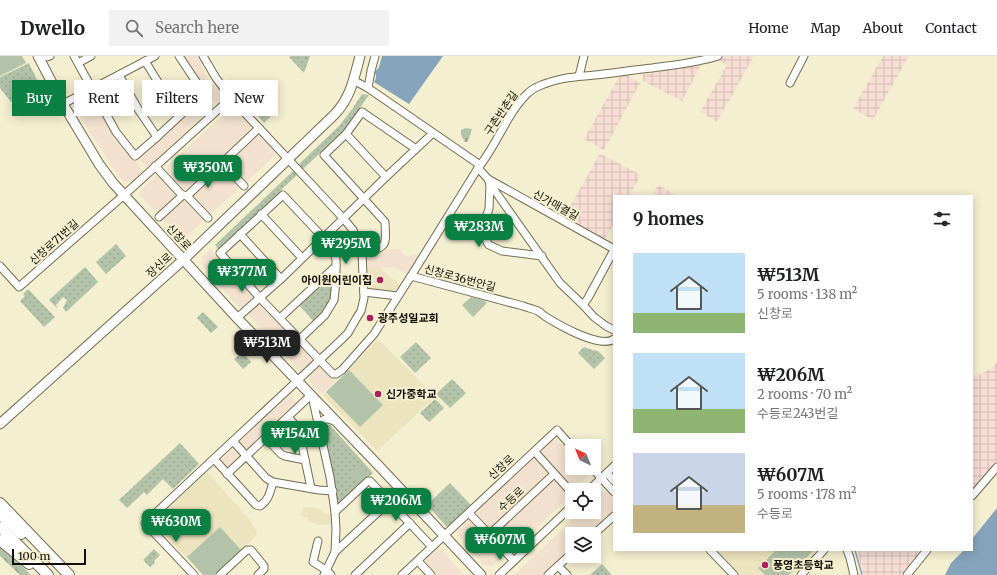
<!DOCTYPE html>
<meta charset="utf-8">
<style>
:root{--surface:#fff;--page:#f2f2f2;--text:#202124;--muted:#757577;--line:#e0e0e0;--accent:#0b8043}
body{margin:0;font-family:Merriweather,"Noto Sans KR",serif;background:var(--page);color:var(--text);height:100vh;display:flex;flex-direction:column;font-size:15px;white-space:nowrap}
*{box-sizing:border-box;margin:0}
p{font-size:13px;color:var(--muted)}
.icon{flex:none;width:22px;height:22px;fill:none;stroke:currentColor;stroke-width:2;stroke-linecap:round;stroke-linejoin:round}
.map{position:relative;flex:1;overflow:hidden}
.panel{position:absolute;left:613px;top:139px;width:360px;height:356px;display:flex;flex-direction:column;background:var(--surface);border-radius:0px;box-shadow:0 2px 10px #0003}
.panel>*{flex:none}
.banner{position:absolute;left:12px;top:24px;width:380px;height:36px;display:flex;gap:8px}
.needle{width:26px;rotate:317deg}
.tools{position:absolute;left:565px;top:383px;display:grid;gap:8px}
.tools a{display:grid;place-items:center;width:36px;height:36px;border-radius:0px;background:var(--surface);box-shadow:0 2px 10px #0003;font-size:20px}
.scale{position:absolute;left:12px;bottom:10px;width:74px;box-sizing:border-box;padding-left:4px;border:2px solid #110e05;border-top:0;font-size:11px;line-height:14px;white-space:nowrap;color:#110e05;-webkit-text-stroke:3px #f5efd1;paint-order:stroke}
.price{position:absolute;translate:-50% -34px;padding:0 9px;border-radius:8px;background:var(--accent);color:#fff;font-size:13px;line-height:26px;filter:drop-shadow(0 1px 2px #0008)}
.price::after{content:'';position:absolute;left:50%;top:24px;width:12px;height:9px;margin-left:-6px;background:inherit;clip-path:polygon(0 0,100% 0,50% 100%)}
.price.selected{background:#222;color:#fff}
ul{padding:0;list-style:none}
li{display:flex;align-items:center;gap:12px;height:100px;padding:0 20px}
li span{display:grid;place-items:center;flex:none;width:112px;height:80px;border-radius:0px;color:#555}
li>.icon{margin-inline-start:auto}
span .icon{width:48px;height:48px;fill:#fffc;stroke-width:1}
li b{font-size:17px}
h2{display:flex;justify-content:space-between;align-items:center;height:48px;padding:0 20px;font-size:17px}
.tag{padding:0 14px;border-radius:0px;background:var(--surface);box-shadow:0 2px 10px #0003;font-size:14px;line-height:36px}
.tag.selected{background:var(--accent);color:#fff}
header{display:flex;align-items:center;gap:24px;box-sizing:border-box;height:56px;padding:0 20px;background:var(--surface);border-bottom:1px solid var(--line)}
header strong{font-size:19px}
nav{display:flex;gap:22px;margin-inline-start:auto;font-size:14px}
.search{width:280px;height:36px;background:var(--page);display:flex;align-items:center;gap:10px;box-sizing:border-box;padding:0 14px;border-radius:0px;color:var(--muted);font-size:15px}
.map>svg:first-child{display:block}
</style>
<header>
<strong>Dwello</strong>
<div class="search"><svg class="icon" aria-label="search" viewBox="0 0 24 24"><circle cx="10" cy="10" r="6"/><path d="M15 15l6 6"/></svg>Search here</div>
<nav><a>Home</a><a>Map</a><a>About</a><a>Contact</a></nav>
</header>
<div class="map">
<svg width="997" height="519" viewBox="0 0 997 519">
<defs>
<pattern id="industrial-grid" width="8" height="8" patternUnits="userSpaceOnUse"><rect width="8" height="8" fill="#f7ded5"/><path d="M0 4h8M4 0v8" fill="none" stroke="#d3bdb5"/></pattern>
<pattern id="forest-firs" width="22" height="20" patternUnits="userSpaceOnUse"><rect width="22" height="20" fill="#b3c3aa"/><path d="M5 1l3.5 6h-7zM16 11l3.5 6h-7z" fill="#99a691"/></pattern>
<pattern id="park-dots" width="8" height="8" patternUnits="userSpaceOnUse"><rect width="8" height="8" fill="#b3c3aa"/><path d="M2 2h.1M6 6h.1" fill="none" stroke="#99a691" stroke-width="1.8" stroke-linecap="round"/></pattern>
</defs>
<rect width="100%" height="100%" fill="#f5efd1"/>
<g fill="#f2e1cf">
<polygon points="182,0 197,0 202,9 205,17 212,28 221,36 220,44 216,48 203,34"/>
<polygon points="89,39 91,40 126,93 143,115 132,125 124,126 110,107 74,51 76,46"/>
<polygon points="205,40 214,49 147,112 138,102"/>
<polygon points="230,53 235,53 251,70 250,75 187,133 184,133 167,115 167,110"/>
<polygon points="257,80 260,81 275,96 275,99 244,128 226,109"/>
<polygon points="222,110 241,130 209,160 190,140"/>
<polygon points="156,120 160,121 179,142 160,160 140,139 140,135"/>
<polygon points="182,142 184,145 187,142 206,162 186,181 180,181 161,161"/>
<polygon points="211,193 256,241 246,253 241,253 202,210 202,203 203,200"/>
<polygon points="401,193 401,196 405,200 411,200 414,198 419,200 409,219 397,213 391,211 380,212 366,212 365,199 382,194"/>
<polygon points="259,247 261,247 312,301 312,306 302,316 300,316 287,301 284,294 269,278 263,274 249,259 249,256"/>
<polygon points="319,311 321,311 335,326 322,338 309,325 309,321"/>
<polygon points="290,339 298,348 249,394 244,394 240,390 240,385"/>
<polygon points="552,383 556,383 572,401 572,412 583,412 586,416 587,421 575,432 571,432 539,397 539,395"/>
<polygon points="233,393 236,393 241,399 241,401 228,413 218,407"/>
<polygon points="532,402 535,402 548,416 548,420 492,472 488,472 475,458 475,455"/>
<polygon points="553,425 557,425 568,438 568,442 513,494 509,494 497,480 497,477"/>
<polygon points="602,436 606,436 614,445 614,454 589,478 572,478 572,494 545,519 514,519 581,456 594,456 594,444"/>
<polygon points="469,464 472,464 502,496 501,501 492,510 485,509 457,478 457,475"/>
<polygon points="438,493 441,493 464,519 437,519 426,507 426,504"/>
</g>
<g fill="url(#industrial-grid)">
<polygon points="727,0 754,0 717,66 700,56 727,9 719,4"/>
<polygon points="883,0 906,0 908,1 873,64 853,53"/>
<polygon points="700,9 699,13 682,45 643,25 643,18"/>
<polygon points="627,19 641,28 639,29 604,94 584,83 619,21"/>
<polygon points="601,98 641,119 629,140 614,140 614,167 604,185 563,163 599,99"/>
<polygon points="658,129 679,140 652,140"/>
<polygon points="997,306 997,406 972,436 972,320 983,317 992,312"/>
<polygon points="857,494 924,494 903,519 863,519"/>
</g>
<g fill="#ece4be">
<polygon points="366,212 380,212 390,221 401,229 393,236 371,233 369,231 367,228"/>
<polygon points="378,283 435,341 377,395 323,339 349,314"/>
<polygon points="207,416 250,464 256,475 257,479 214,519 203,519 153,466"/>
<polygon points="303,451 316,452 322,454 325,458 331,458 331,468 320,469 307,465 308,461 301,460"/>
<polygon points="713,494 817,494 813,499 794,519 736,519"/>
</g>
<g fill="url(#forest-firs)">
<polygon points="466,72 472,73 470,80 467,86 465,86 461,79 461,74"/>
<polygon points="0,489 31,519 20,519 0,500"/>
</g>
<g fill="url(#park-dots)">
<polygon points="291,0 310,0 304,17 289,1"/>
<polygon points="29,7 39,28 24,34 11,46 0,32 0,21"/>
<polygon points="362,38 369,39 342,77 303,113 299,108 339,70 353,52"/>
<polygon points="260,48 271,60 264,67 253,54"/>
<polygon points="293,115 297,119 281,134 282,135 219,194 215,189"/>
<polygon points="116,188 126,200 106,218 96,206"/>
<polygon points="85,211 98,226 66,256 63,252 67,244 63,241 56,249 58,253 49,244"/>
<polygon points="328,221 332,221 333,224 332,244 326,255 315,267 298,248"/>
<polygon points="28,233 55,261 44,271 20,245 25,240 23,238"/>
<polygon points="203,256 218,271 211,277 197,262"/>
<polygon points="416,286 431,302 415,317 400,301"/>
<polygon points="584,291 592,294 598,295 605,302 594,313 578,297"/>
<polygon points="242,296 251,306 243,313 234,303"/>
<polygon points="452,323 466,337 450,352 436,338"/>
<polygon points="435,343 444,352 429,366 420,357"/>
<polygon points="325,367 330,369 373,417 343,444 339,447 336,442 323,375"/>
<polygon points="180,387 199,408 173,433 163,423 147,439 144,436 127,452 119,444"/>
<polygon points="450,427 471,449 450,470 446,470 427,449"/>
<polygon points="154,493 160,499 154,505 155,507 150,511 143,504"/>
<polygon points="602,508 612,519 590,519"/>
</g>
<g fill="#b3c3aa">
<polygon points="0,0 22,0 26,7 0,20"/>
<polygon points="471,241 483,244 487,247 473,261 462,249"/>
<polygon points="349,314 383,349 360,371 326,336"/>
<polygon points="359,409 369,419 359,429 349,418"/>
<polygon points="220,471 241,494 214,519 203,519 187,501"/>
<polygon points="776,494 814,494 789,519 765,519 758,512"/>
</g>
<g fill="#86a3bc">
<path d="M382 0H443L409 48 374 26C377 22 376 20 375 16L379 11Z"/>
<polygon points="997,452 997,519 945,519 951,507 964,494 972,494 972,483"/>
</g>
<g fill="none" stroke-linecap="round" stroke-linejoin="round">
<polyline stroke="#86a3bc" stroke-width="1.5" points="855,494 862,519"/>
<g stroke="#736d52" stroke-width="9">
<g id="minor">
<polyline points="74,0 116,76 135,100 157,81 201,40 202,37 201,33 179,0"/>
<polyline points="47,1 50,0"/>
<polyline points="145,5 171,47 180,59"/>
<polyline points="78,7 91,0"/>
<polyline points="119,19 138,53 157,81"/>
<polyline points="579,20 584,0"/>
<polyline points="353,24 368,32 480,109"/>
<polyline points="790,27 804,0"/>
<polyline points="368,32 371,15 375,0"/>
<polyline points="63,48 155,0"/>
<polyline points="346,78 386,121"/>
<polyline points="220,109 225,110 244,130"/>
<polyline points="155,110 181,138 183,139 187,140 259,72"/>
<polyline points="478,112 488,123 490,128 560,227 583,249 594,261 606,270 614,274"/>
<polyline points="488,123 614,193"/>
<polyline points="490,128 489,153 483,169 487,186 489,189 502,195 542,200"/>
<polyline points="187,140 208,162"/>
<polyline points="261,158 302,202"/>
<polyline points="159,161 183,139"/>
<polyline points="240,178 281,223"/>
<path d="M362 197C388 190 386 192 385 166L324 99 346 78 362 56 416 93"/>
<polyline points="0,210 19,231 124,139 231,42"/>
<path d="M411 220 478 112C497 89 507 57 528 37 533 32 539 30 544 28 562 21 576 21 595 19 614 17 633 14 652 12 674 9 696 7 718 0"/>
<polyline points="364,236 398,240"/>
<polyline points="583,249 588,242 614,194"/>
<polyline points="237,262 281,223 386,121 433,77"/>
<polyline points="280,262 336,210"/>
<path d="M300 283 325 259 334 244 336 225V203L330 189 283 139 220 197 260 242 333 318H336L342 314 374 278 411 220 523 250C528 252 534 253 538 255 541 257 543 259 546 261 559 269 600 293 614 283"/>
<polyline points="312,340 330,421 335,456 336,473 335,496 324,519"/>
<polyline points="288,361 296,370 299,375 311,432"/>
<path d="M320 372 321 366C325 361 330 363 336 366"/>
<polyline points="266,382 281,398 285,400 305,404"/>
<polyline points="233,385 266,422 273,426 319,434 333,435"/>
<polyline points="535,396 572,437"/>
<path d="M214 403 256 449 260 450C269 444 270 436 273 426"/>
<polyline points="592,412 614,436"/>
<polyline points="607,417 614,425"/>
<polyline points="227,418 311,339"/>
<polyline points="589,434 614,410"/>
<polyline points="972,440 997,411"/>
<polyline points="335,456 368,425 370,425 432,491"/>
<polyline points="469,457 514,505"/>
<polyline points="490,478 554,418"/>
<polyline points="594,478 614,460"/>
<polyline points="318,485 313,506 326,514 331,519"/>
<polyline points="710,494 734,519"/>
<polyline points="847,494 850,502 854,519"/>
<polyline points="335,496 401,435"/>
<polyline points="418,505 431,519"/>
<polyline points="558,510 567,519"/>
<polyline points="194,519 145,467 341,284 348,277 356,263 361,255 364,242 362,197 353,174 343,162 231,42 216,22 203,0"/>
<polyline points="220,519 247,494 251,494 264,510 264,513 258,519"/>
<polyline points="355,519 410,467"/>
<polyline points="402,519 557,374 572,391"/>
<polyline points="499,519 572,450"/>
<polyline points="548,519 572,497"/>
<polyline points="801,519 824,494"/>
<polyline points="907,519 927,494"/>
</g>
</g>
<g stroke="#736d52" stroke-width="11">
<g id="major">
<polyline points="38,0 63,48 99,108 113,127 237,262 379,410 481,519"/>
<path d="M0 368 183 204 335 58C351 41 354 22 360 0"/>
</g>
</g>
<g stroke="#736d52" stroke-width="12">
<g id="highway">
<polyline points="0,447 69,519"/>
<polyline points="0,458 21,478"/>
<polyline points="0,471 48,519"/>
<polyline points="0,484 29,508"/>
</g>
</g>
<use href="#minor" stroke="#fff" stroke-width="7"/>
<use href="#major" stroke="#fff" stroke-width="9"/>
<use href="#highway" stroke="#fff" stroke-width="10"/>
</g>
<g fill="#ac1f5d" stroke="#f5efd1" stroke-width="1.5">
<circle cx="380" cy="224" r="4"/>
<circle cx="370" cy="262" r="4"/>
<circle cx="378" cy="338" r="4"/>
<circle cx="765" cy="509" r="4"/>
</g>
<g text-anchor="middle" stroke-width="4" stroke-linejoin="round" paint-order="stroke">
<g font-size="11" fill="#110e05" stroke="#f5efd1">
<text transform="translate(501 57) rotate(-56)" y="4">구촌반촌길</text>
<text transform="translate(556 149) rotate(29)" y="4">신가매결길</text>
<text transform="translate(179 181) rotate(48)" y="4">신창로</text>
<text transform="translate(54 186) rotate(-42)" y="4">신창로71번길</text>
<text transform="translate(159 209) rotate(-42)" y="4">장신로</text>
<text transform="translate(460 222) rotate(15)" y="4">신창로36번안길</text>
<text transform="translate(501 411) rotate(-43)" y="4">신창로</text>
<text transform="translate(511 443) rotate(-43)" y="4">수등로</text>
</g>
<g font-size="11" font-weight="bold" fill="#110e05" stroke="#f5efd1" text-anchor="start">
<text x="372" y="228" text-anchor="end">아이원어린이집</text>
<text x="378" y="266">광주성일교회</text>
<text x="386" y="342">신가중학교</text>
<text x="773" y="513">풍영초등학교</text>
</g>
</g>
</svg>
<div class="tools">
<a><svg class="needle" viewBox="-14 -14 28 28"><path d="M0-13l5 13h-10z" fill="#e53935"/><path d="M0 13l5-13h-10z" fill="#757577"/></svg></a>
<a><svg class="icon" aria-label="locate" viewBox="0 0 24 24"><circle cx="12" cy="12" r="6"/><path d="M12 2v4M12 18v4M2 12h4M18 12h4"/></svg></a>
<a><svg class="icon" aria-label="layers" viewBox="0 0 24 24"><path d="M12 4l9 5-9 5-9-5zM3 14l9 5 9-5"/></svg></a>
</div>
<div class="scale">100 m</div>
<b class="price" style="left:208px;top:133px">₩350M</b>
<b class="price" style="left:479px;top:192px">₩283M</b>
<b class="price" style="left:346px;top:209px">₩295M</b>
<b class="price" style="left:242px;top:237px">₩377M</b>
<b class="price selected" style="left:267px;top:308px">₩513M</b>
<b class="price" style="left:295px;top:399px">₩154M</b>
<b class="price" style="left:396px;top:466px">₩206M</b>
<b class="price" style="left:176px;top:487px">₩630M</b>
<b class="price" style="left:500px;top:505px">₩607M</b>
<div class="banner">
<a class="tag selected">Buy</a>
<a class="tag">Rent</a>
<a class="tag">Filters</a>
<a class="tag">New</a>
</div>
<section class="panel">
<h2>9 homes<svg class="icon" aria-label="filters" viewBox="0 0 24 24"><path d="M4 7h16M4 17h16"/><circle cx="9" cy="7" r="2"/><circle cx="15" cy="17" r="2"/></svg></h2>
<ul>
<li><span style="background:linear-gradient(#bfe0f5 75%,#8fb573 0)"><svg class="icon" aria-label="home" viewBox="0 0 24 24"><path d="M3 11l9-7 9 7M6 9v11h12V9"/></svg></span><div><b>₩513M</b><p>5 rooms · 138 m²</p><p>신창로</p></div></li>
<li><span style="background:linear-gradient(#bfe0f5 70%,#8fb573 0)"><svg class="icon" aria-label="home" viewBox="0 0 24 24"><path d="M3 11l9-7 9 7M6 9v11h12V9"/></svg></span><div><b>₩206M</b><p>2 rooms · 70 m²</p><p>수등로243번길</p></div></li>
<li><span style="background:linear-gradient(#c9d6e8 65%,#c2b280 0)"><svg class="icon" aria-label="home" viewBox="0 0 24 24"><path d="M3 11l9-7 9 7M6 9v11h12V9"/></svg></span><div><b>₩607M</b><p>5 rooms · 178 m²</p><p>수등로</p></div></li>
</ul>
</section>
</div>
